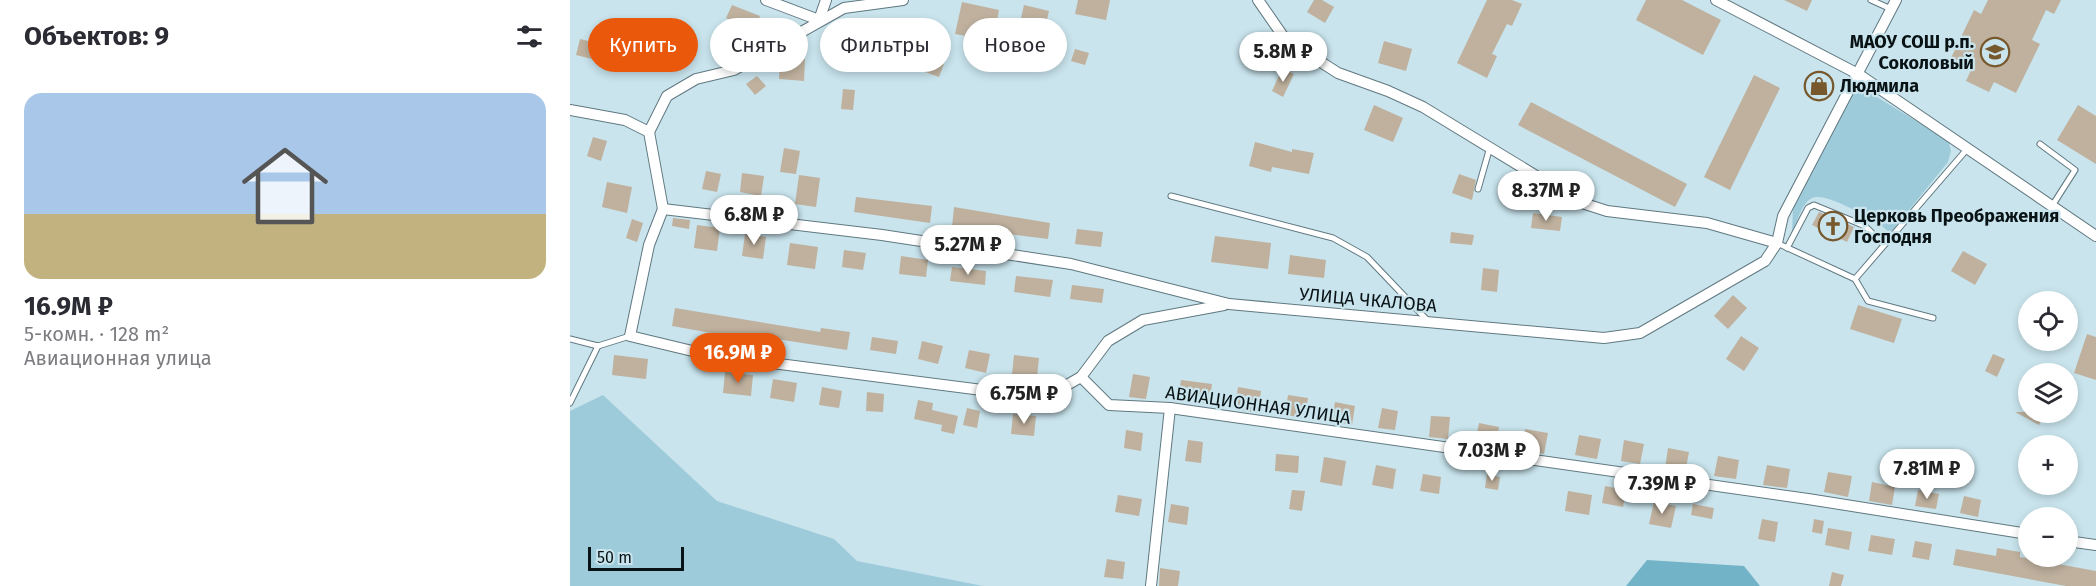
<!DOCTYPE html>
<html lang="ru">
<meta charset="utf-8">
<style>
:root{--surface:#fff;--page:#f7f7f7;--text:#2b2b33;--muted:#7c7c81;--accent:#ea580c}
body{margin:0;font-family:"Fira Sans",sans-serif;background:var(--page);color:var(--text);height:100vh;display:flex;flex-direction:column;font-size:22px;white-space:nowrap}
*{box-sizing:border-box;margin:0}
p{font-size:20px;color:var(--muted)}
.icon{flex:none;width:33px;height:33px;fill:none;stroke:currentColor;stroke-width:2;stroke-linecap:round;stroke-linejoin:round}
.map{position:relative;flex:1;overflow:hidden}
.panel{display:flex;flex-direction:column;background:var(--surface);width:570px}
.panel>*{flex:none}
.guide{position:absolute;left:18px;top:18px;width:570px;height:54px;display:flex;gap:12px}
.tools{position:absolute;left:1448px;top:291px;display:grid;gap:12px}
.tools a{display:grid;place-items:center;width:60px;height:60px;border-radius:50%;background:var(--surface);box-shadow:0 3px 9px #0003;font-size:30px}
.scale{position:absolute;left:18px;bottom:15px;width:96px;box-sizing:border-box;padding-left:6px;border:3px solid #091315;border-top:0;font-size:16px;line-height:21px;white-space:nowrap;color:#091315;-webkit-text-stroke:4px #c9e4ed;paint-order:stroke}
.price{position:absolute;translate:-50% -51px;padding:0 14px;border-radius:21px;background:#fff;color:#222;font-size:20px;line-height:39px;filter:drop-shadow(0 2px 3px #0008)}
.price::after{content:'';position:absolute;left:50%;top:36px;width:18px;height:14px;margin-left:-9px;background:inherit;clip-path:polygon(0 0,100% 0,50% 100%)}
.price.current{background:var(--accent);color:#fff}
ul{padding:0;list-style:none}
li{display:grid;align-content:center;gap:12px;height:318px;padding:0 24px}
li span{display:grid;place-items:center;height:186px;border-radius:18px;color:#555}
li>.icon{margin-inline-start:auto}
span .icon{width:108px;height:108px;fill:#fffc;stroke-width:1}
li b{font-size:26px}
h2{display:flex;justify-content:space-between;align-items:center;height:72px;padding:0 24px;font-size:26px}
.chip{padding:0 21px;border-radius:27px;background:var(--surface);box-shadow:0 3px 9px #0003;font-size:21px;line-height:54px}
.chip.current{background:var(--accent);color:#fff}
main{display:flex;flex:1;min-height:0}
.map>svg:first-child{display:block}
</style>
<main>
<section class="panel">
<h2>Объектов: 9<svg class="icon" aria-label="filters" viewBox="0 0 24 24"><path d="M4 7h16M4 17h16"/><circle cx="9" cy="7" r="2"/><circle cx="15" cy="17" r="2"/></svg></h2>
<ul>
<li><span style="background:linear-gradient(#a9c7e8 65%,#c2b280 0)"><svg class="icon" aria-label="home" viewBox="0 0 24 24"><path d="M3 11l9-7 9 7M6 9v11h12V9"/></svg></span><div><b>16.9M ₽</b><p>5-комн. · 128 m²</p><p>Авиационная улица</p></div></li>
</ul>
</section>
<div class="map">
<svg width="1526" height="586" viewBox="0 0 1526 586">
<rect width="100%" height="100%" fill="#c9e4ed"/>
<g fill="#9ecbda">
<path d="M1287 91 1302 94 1369 135 1379 143 1381 151 1378 162 1322 231H1318C1307 221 1255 191 1242 198 1231 203 1226 225 1222 235L1223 207 1279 96Z"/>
<polygon points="33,395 147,501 264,539 287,561 413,586 0,586 0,411"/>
</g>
<polygon fill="#73b3c7" points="1077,560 1174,566 1190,586 1056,586"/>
<g fill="#bfb19e">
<polygon points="508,0 540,0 536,20 505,14"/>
<polygon points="744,0 752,0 764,7 755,23 737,12"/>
<polygon points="917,0 942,0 952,4 942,26 937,24 922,54 927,56 917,78 887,63"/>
<polygon points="1076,0 1112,0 1151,20 1133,55 1066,20"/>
<polygon points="1214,0 1242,0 1237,11"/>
<polygon points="1418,0 1491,0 1484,14 1476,10 1462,40 1470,44 1446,93 1424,82 1419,92 1396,81 1401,70 1380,60 1404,10 1411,14"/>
<polygon points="392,2 429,10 427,21 443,25 439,44 385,34"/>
<polygon points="162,5 190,16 184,30 156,18"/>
<polygon points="454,5 479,11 474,33 449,27"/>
<polygon points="54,36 75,40 69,71 6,55 10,39 51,49"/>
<polygon points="814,41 842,49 836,71 808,63"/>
<polygon points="505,49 519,53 515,65 501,61"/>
<polygon points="296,51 309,56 304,69 291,63"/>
<polygon points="210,58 235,59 234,81 209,79"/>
<polygon points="359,59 374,64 369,77 355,72"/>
<polygon points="712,69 724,74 713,97 702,91"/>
<polygon points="1246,71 1263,79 1252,101 1235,93"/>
<polygon points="1184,75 1210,88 1160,190 1134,177"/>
<polygon points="187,76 196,86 185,95 176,84"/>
<polygon points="273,89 285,90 283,110 271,109"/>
<polygon points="961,102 1117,184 1105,207 948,125"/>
<polygon points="804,105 833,118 823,142 794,130"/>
<polygon points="1508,105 1526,116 1526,164 1487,140"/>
<polygon points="23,137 37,141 31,161 17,156"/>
<polygon points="685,142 722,152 722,149 744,153 739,174 702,167 701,172 679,166"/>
<polygon points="214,148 230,151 226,174 210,172"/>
<polygon points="136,171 151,174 147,192 132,189"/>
<polygon points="172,173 194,176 191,196 170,192"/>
<polygon points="889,174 906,180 902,200 882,193"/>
<polygon points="229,175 250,178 246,207 225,204"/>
<polygon points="37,182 62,187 57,213 32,207"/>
<polygon points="286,197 362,206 360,223 284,212"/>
<polygon points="384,207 480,223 478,239 382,227"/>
<polygon points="1249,212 1284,227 1277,242 1242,225"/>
<polygon points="963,213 992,217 990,231 961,228"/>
<polygon points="103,218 120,220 119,229 102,226"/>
<polygon points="62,219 73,223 67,242 56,238"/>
<polygon points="127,225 150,228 147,251 124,248"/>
<polygon points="507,229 533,232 531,247 505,244"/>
<polygon points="881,232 904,235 902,245 880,243"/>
<polygon points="175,234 196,237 193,259 172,256"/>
<polygon points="645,236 701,243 698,269 641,262"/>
<polygon points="220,243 248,247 245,269 217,265"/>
<polygon points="274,250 296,253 293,270 272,267"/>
<polygon points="1393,251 1417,264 1405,285 1381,271"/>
<polygon points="720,255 756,260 754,278 718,274"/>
<polygon points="331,256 358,260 356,277 329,274"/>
<polygon points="382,267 416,271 415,285 380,281"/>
<polygon points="913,268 929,270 927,292 911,290"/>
<polygon points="446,276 483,280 480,297 444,292"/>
<polygon points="502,285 534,289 532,303 500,299"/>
<polygon points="1163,295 1177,308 1158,329 1144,316"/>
<polygon points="1288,305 1332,319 1324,343 1280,329"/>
<polygon points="105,308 250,332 251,328 280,332 277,350 187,336 186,341 102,326"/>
<polygon points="1517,334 1526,337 1526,380 1504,373"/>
<polygon points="1171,336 1189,348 1174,371 1156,359"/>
<polygon points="302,337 328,341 326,354 300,350"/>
<polygon points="352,341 373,346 368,364 348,359"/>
<polygon points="399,350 420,354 416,373 395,368"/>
<polygon points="1423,354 1435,359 1427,377 1415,371"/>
<polygon points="44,355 78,359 76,379 42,375"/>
<polygon points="444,355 469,358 467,377 442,374"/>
<polygon points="155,372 183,375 181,396 153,393"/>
<polygon points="563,374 580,377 576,399 559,397"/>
<polygon points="203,379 227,383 224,402 200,398"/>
<polygon points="611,380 642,384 639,404 608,399"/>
<polygon points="252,387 272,391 269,408 249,405"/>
<polygon points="668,387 691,391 688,413 665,409"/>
<polygon points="297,392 314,394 313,412 296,411"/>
<polygon points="718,395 738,398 735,418 715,415"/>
<polygon points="348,400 363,403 362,410 388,416 384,434 371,431 372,425 344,419"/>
<polygon points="765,402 785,406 782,425 762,421"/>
<polygon points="397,408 410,411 407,428 393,425"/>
<polygon points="812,408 828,411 825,430 808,428"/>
<polygon points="1445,412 1475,412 1469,425"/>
<polygon points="443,414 466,416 464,436 441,434"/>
<polygon points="861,416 880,417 878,439 859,437"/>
<polygon points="909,423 929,427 925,446 905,443"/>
<polygon points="955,429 978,433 974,454 951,450"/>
<polygon points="556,430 573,433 571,451 554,448"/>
<polygon points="1009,435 1031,439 1027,459 1005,455"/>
<polygon points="618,440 633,442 631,463 615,461"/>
<polygon points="1054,440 1074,444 1070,464 1051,461"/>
<polygon points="1098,448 1119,452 1115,473 1095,469"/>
<polygon points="706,454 729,456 728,473 705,471"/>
<polygon points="1148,456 1169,460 1166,479 1144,476"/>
<polygon points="754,457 776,461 772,486 750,482"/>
<polygon points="806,465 826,469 823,489 802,485"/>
<polygon points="1197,465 1220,469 1217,488 1193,485"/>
<polygon points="1258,472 1282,476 1278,497 1254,492"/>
<polygon points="853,474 871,477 869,494 850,491"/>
<polygon points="917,474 930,477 928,490 915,488"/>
<polygon points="1302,482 1325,487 1322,505 1299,501"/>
<polygon points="1035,486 1056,490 1053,507 1032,503"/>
<polygon points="722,490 735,491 732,511 719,509"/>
<polygon points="1348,490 1369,494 1366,509 1345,506"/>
<polygon points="998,491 1022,495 1019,515 995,511"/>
<polygon points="548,495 572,499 569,516 545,512"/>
<polygon points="1394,496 1411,500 1408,517 1390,513"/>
<polygon points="1084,502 1106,506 1101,528 1079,524"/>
<polygon points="601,504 619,507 617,525 598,522"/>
<polygon points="1123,504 1144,508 1142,519 1121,515"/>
<polygon points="1192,519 1208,522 1205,542 1188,539"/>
<polygon points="1244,519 1254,521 1252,534 1242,532"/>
<polygon points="1258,528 1282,532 1279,550 1255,545"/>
<polygon points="1301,535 1325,539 1322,555 1298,551"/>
<polygon points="1345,541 1362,544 1359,560 1342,557"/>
<polygon points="1427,548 1450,552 1450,557 1526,571 1526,586 1496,586 1383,565 1386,549 1426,556"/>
<polygon points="537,559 555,562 553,579 534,577"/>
<polygon points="590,568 610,571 608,586 589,586"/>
<polygon points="1262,572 1274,575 1271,586 1259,586"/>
</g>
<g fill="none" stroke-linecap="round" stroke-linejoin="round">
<g stroke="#607880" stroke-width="7">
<g id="service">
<polyline points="1301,0 1321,9"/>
<polyline points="1470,144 1505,170 1482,206"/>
<polyline points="908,189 920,147"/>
<polyline points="601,196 763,238 797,257 859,322"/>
<polyline points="1207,243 1285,279 1398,148"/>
<polyline points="1217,248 1238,208 1244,205 1295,226 1314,245"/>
<polyline points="1285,279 1298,301 1363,318"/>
<polyline points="0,339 28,346"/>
<polyline points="0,403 28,346 60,336"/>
</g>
</g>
<g stroke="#607880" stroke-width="12">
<g id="minor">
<polyline points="196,0 249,20 256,0"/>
<polyline points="688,0 715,39 768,73 818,91 853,107 1009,202 1037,211 1137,223 1207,243"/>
<polyline points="1146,0 1288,74 1526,236"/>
<polyline points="0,110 55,120 79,132 93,209"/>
<polyline points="79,132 97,96 126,79 164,70 274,8 333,0"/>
<polyline points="93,209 79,245 60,336 139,355 474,398 511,377 539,405 600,408 1238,499 1458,534"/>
<polyline points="93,209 312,235 501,264 659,304 1034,338 1070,333 1195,261 1207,243 1213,216 1326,0"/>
<polyline points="511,377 538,341 573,320 654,305"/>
<polyline points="1497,541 1526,545"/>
<polyline points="581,586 600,408"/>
</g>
</g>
<use href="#service" stroke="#fff" stroke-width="5"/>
<use href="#minor" stroke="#fff" stroke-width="10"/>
</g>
<defs>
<g id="school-ring" transform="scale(1.5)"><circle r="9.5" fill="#c9e4ed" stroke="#77582d" stroke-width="1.5"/><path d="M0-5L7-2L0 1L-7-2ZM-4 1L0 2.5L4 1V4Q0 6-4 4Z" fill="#77582d"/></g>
<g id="shop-ring" transform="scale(1.5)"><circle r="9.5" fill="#c9e4ed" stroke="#77582d" stroke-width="1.5"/><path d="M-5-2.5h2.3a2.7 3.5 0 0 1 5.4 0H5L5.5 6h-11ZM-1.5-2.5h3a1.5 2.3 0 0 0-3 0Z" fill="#77582d"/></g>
<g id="church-ring" transform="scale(1.5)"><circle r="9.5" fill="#c9e4ed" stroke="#77582d" stroke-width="1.5"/><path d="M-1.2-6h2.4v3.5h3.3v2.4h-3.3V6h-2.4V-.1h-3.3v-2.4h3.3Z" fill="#77582d"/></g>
</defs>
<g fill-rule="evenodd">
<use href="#school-ring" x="1425" y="52"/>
<use href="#shop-ring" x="1249" y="86"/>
<use href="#church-ring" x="1263" y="226"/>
</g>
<g text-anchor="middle" stroke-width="4.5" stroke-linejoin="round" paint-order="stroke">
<g font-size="18" font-weight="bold" fill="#091315" stroke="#c9e4ed" text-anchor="start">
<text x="1404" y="48" text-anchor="end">МАОУ СОШ р.п.<tspan x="1404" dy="21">Соколовый</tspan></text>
<text x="1270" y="92">Людмила</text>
<text x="1284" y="222">Церковь Преображения<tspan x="1284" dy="21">Господня</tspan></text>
</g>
<g font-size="18" fill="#091315" stroke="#c9e4ed">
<text transform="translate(798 300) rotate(5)" y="6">УЛИЦА ЧКАЛОВА</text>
<text transform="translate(688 405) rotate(8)" y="6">АВИАЦИОННАЯ УЛИЦА</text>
</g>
</g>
</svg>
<div class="tools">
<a><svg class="icon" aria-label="locate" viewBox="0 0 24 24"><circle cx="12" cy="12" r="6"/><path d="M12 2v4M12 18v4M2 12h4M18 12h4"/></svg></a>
<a><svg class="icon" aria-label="layers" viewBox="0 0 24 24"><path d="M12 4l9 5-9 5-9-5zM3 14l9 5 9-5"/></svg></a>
<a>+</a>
<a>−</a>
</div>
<div class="scale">50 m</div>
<b class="price" style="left:713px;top:83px">5.8M ₽</b>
<b class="price" style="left:976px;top:222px">8.37M ₽</b>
<b class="price" style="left:184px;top:246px">6.8M ₽</b>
<b class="price" style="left:398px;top:276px">5.27M ₽</b>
<b class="price current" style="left:168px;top:384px">16.9M ₽</b>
<b class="price" style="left:454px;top:425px">6.75M ₽</b>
<b class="price" style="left:922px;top:482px">7.03M ₽</b>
<b class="price" style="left:1357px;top:500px">7.81M ₽</b>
<b class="price" style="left:1092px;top:515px">7.39M ₽</b>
<div class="guide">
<a class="chip current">Купить</a>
<a class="chip">Снять</a>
<a class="chip">Фильтры</a>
<a class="chip">Новое</a>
</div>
</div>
</main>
